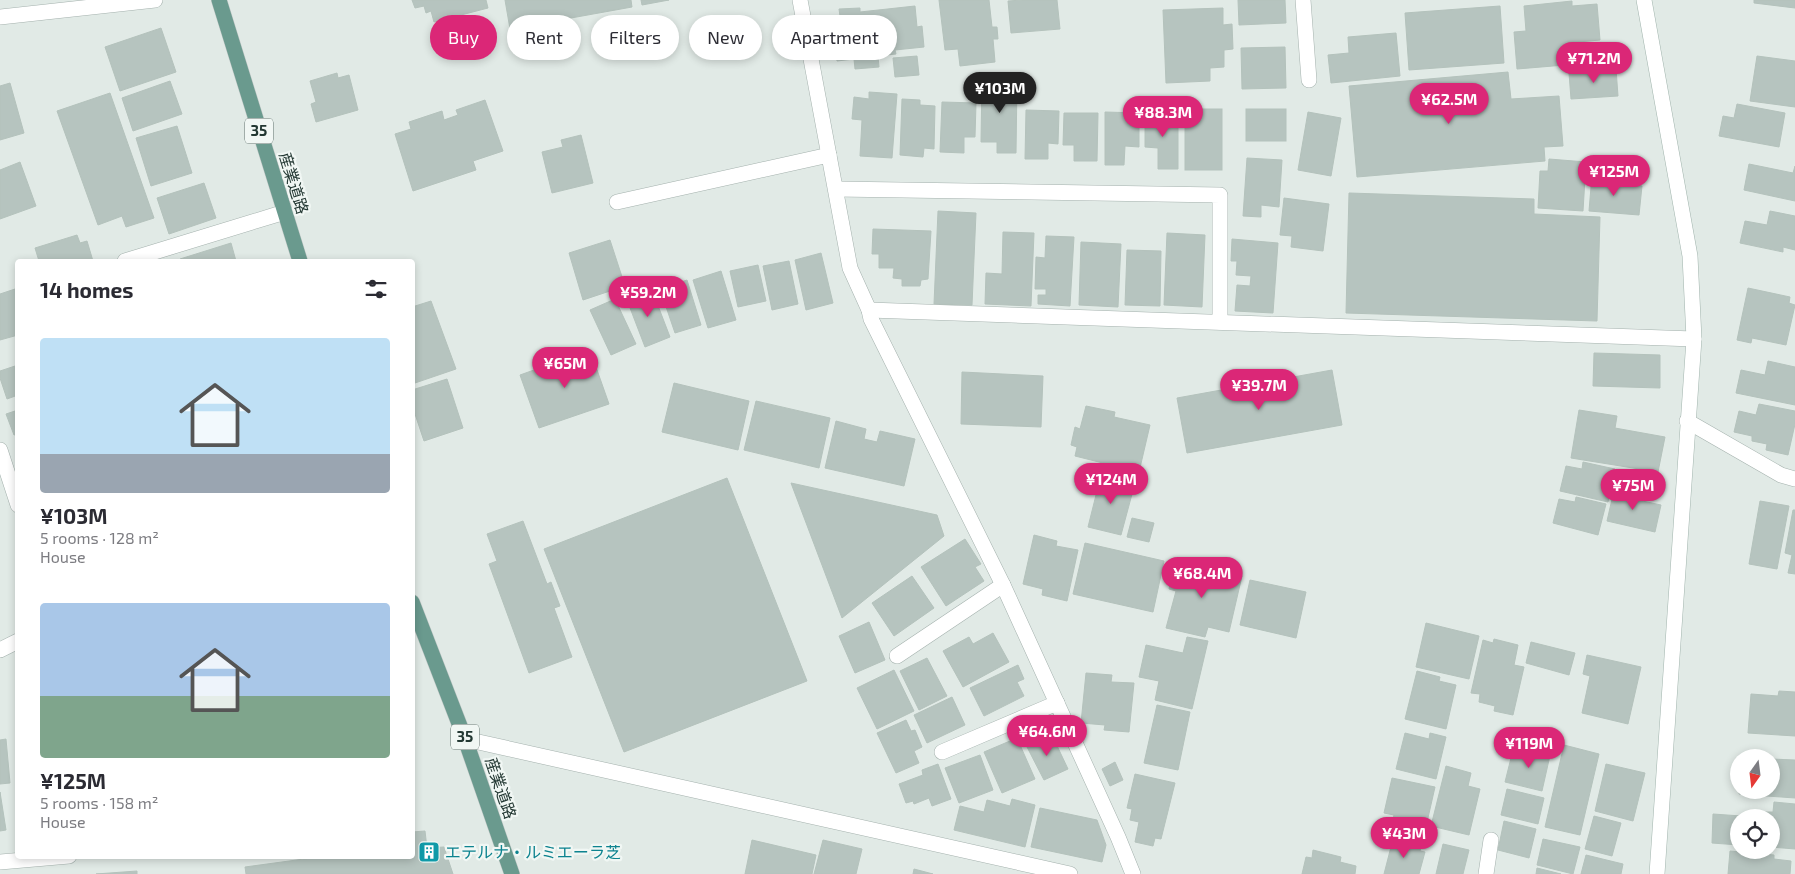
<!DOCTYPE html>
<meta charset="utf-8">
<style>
:root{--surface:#fff;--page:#f2f2f3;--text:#2b2b33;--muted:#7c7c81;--accent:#db2777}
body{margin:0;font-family:"Exo 2","Noto Sans JP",sans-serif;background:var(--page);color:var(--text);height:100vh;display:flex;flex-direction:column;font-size:19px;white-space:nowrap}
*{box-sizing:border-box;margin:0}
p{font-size:16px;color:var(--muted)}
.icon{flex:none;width:28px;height:28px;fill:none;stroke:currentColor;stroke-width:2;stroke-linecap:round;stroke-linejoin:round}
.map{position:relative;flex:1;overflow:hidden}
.sheet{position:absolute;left:15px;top:259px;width:400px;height:600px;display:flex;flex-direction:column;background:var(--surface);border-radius:5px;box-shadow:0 2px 8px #0003}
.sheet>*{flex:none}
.top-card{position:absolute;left:430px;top:15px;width:475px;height:45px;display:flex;gap:10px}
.needle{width:32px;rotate:194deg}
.buttons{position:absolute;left:1730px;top:749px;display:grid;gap:10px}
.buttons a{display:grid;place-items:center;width:50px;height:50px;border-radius:50%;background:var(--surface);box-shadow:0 2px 8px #0003;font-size:25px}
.price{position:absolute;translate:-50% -42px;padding:0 11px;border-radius:18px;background:var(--accent);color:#fff;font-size:16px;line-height:32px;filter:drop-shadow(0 1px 2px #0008)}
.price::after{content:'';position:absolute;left:50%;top:30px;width:15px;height:11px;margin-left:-8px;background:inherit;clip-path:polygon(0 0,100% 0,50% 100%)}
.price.active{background:#222;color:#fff}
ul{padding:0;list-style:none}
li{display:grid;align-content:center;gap:10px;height:265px;padding:0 25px}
li span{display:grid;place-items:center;height:155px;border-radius:5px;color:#555}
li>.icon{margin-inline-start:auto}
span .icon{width:90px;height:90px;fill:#fffc;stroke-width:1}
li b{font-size:21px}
h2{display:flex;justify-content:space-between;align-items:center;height:60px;padding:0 25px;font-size:21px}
.tag{padding:0 18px;border-radius:22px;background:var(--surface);box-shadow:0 2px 8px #0003;font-size:18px;line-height:45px}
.tag.active{background:var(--accent);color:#fff}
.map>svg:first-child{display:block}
</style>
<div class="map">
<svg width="1795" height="874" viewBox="0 0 1795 874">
<rect width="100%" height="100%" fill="#e1eae6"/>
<g fill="#b6c4bf" stroke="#b4c2bc">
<polygon points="412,0 486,0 488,8 434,22 431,11 426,13 424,6 415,8"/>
<polygon points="505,0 631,0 632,7 510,29"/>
<polygon points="641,0 669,0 642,5"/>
<polygon points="939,0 989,0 992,27 997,27 998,39 993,39 995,62 960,66 958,49 945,50"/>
<polygon points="1022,0 1057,0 1060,29 1011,33 1008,1"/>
<polygon points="1238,0 1285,0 1286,23 1239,25"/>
<polygon points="1754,0 1795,0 1795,8 1754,3"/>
<polygon points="1572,1 1572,6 1597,4 1600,40 1578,42 1579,48 1600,47 1601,62 1517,69 1514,32 1526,31 1524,6"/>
<polygon points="915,6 917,27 922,26 924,47 895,50 896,54 878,56 879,67 855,69 854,59 837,61 833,23 841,23 839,9 860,8 860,12"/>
<polygon points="1500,6 1504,63 1409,70 1405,13"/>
<polygon points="1223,8 1223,25 1232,24 1233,49 1224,50 1224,67 1210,68 1210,81 1166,83 1163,10"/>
<polygon points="161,28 176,72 120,91 105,47"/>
<polygon points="1396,33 1400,76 1331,83 1328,55 1349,53 1348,37"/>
<polygon points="1285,47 1286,88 1242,89 1241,48"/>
<polygon points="917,56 919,75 895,77 893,58"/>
<polygon points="1757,56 1795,61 1795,107 1750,101"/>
<polygon points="1616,69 1618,96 1571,99 1569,73"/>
<polygon points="1508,72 1511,99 1559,96 1563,146 1544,147 1545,161 1357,177 1349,86"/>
<polygon points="337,73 338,78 349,75 358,110 316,122 311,104 316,102 310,81"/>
<polygon points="982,80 1017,81 1016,153 997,153 997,142 981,142"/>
<polygon points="170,81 182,114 133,131 122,98"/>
<polygon points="10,83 24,133 0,140 0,86"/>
<polygon points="869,92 897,94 892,158 860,156 862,120 852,119 854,97 869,99"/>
<polygon points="110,93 154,218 126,227 122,216 98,225 57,111"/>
<polygon points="902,99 920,100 920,105 935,106 934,149 924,148 923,157 900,155"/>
<polygon points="485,100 503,151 473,161 476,170 413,191 395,134 411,129 409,122 442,111 444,120 458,115 456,110"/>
<polygon points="942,102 976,103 975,137 964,137 964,153 940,152"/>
<polygon points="1737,104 1785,113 1779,147 1719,136 1723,116 1734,118"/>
<rect x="1185" y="109" width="37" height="61"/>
<rect x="1246" y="109" width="40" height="32"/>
<polygon points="1026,110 1059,111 1058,144 1048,143 1048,159 1025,159"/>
<polygon points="1105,112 1139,113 1139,147 1125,146 1124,165 1105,165"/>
<polygon points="1308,112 1341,118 1331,176 1298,170"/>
<polygon points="1064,113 1098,113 1097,161 1074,161 1074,145 1063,145"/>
<polygon points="1145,114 1178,114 1178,169 1158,169 1158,148 1145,147"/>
<polygon points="177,126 192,173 151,186 136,138"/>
<polygon points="581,135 593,183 552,193 542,152 563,147 561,140"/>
<polygon points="1247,158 1282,160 1279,207 1261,205 1261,217 1243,216"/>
<polygon points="1549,159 1586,162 1583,211 1538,208 1540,171 1548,171"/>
<polygon points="20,162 36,206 0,219 0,170"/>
<polygon points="1749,164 1793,173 1795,166 1795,201 1744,190"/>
<polygon points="1592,175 1615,177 1614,184 1642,186 1639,215 1589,211"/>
<polygon points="204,183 216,218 169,234 157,198"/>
<polygon points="1349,193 1534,199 1534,214 1600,217 1597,321 1346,313"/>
<polygon points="1284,198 1329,204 1323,251 1291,247 1292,236 1280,235"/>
<polygon points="938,211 976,213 972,305 934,304"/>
<polygon points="1770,211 1795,216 1795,250 1783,247 1783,252 1740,243 1745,221 1767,225"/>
<polygon points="873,229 931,231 928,279 921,280 920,286 902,286 902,279 893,278 894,268 879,268 879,254 872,254"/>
<polygon points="1003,232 1034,233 1031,306 985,304 986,273 1002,274"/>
<polygon points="1167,233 1205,235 1202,307 1164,305"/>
<polygon points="77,235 80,243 87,241 93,261 39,261 35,248"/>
<polygon points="1046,236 1074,237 1070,306 1038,304 1038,295 1046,295 1046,289 1035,289 1036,257 1045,258"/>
<polygon points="1232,239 1278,243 1273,313 1235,311 1237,285 1250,286 1251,276 1236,275 1237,261 1231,261"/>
<polygon points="610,240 625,286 583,300 569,253"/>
<polygon points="1081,242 1121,244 1118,307 1079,305"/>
<polygon points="231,243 236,261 180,261 180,259"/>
<polygon points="1127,250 1161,251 1160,306 1125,305"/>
<polygon points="821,253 833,303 806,310 795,260"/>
<polygon points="789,261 798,304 772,310 763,266"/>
<polygon points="758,265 766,301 738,307 730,271"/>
<polygon points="721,271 736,320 708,328 693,280"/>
<polygon points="687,280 701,325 675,333 660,289"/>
<polygon points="18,288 18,335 0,340 0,294"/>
<polygon points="1748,288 1790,297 1789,303 1795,305 1786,345 1752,338 1751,343 1737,340"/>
<polygon points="652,290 670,337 645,347 627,300"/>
<polygon points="615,299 636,344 611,355 590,310"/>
<polygon points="431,301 456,369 412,384 412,307"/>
<polygon points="590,350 609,404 539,428 520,375"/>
<polygon points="1594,353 1660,355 1660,388 1593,386"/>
<polygon points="1768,361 1795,367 1795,405 1736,393 1741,370 1765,375"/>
<polygon points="18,365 18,395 7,399 0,378 0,371"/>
<polygon points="1332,370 1342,425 1187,453 1177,398"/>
<polygon points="962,372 1043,376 1041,427 961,424"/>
<polygon points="447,379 463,428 424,441 412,405 412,390"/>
<polygon points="674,383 749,401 738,450 662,432"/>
<polygon points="756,401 830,418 819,468 744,450"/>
<polygon points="1759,404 1795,411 1795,424 1788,455 1766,450 1767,444 1752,441 1752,436 1734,432 1739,411 1756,415"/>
<polygon points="1086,406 1115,412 1114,417 1150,425 1139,472 1075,456 1077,447 1071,445 1075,427 1080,429"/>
<polygon points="18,410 18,434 14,435 6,414"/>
<polygon points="1579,410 1617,416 1615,428 1665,437 1658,472 1571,458"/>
<polygon points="836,421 866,429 864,439 877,442 880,431 915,439 904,486 825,468"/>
<polygon points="1583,462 1615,469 1608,502 1560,491 1566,466 1582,469"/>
<polygon points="1101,475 1135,483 1121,535 1088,527"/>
<polygon points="727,478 807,681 624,752 544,549"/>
<polygon points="791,483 937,515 944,536 842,618"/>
<polygon points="1615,486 1636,491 1633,499 1661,505 1655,532 1607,521"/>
<polygon points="1576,497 1606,504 1598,535 1553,523 1559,499 1575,502"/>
<polygon points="1760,501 1789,506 1777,569 1749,564"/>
<polygon points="1793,510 1795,510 1795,574 1788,573 1792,555 1785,553"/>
<polygon points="1132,518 1154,523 1149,542 1127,537"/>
<polygon points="523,521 547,584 551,582 560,606 554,608 572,657 529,673 489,564 497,561 487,534"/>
<polygon points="1034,535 1057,541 1056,546 1078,550 1067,601 1042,595 1043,589 1023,584"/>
<polygon points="965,539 981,564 975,567 984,581 946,606 921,567"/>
<polygon points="1085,543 1164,561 1153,612 1073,594"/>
<polygon points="1175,560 1242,576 1229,632 1208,627 1205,637 1166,628 1176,591 1169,589"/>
<polygon points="912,576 934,608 894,636 872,603"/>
<polygon points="1250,580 1306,592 1296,638 1240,625"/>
<polygon points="869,622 885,660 855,673 839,636"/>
<polygon points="1426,623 1479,636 1469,679 1416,667"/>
<polygon points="993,633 1009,662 963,687 943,651 969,637 973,644"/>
<polygon points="1187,637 1208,641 1192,709 1155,700 1159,681 1139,677 1146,645 1183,653"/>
<polygon points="1494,639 1518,645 1514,665 1524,667 1513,715 1494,711 1495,706 1479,702 1480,694 1471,693 1483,640 1493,643"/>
<polygon points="1531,642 1575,653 1569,675 1526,663"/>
<polygon points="1587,655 1641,667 1628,724 1582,713 1590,676 1583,674"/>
<polygon points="927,658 947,696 919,710 900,671"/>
<polygon points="1018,665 1024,679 1017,682 1024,696 984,716 970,688"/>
<polygon points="894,670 914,711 877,729 857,688"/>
<polygon points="1417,671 1440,677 1439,681 1456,685 1446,729 1405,719"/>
<polygon points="1086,673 1112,675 1111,682 1134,683 1129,732 1104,730 1105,725 1081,723"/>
<polygon points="1779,691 1795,692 1795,736 1748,733 1751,694 1778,696"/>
<polygon points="952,697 965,725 927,743 914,715"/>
<polygon points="1157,705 1190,712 1178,770 1144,763"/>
<polygon points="906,720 911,731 915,730 922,747 914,751 919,763 896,773 877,733"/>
<polygon points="1051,733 1068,769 1044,780 1026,745"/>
<polygon points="1405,733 1429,739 1430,733 1446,737 1436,779 1396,769"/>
<polygon points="1017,738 1035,779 1002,793 984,752"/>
<polygon points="6,739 10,783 0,784 0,740"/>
<polygon points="1529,745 1551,751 1542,791 1505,782 1512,754 1526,758"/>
<polygon points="1564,745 1599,754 1580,835 1545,827"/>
<polygon points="980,755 993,790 959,803 945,768"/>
<polygon points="1771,759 1795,760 1795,798 1739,794 1740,790 1771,790"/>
<polygon points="1115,762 1123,780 1110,786 1102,769"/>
<polygon points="938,764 951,799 932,806 929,798 914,804 913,801 906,803 899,784 923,775 922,770"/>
<polygon points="1606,764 1645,773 1633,821 1595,811"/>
<polygon points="1446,766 1471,773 1468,786 1480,789 1469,835 1431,826"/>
<polygon points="1135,774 1175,783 1161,839 1155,838 1153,846 1135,842 1139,822 1130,820 1132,809 1127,808"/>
<polygon points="1392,778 1435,787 1425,831 1392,824 1394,815 1384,813"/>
<polygon points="1507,789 1544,798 1538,824 1501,815"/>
<polygon points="0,792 6,830 0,831"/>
<polygon points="1012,799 1035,805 1025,847 954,830 960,806 984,812 987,800 1010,806"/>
<polygon points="1774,802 1795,804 1795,849 1771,847 1771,818 1762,818 1762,812 1773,812"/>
<polygon points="1040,808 1097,820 1106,845 1102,862 1031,847"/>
<polygon points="1713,814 1755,817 1755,818 1739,818 1739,845 1712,843"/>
<polygon points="1594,816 1621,823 1612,856 1585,849"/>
<polygon points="1504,821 1536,829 1529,858 1498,850"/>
<polygon points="425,831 427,848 444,847 453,874 246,874 245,867 326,856 412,856 412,832"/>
<polygon points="1393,839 1421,846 1420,851 1425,852 1419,874 1384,874"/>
<polygon points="1543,839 1580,847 1573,874 1537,865"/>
<polygon points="752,840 816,855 812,874 745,874"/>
<polygon points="823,840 862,849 856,874 814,874"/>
<polygon points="1443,844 1469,850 1463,874 1436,874"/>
<polygon points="1313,850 1341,857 1340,862 1356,866 1355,874 1302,874 1306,857 1312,858"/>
<polygon points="1730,851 1774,855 1774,859 1791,861 1790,874 1728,874"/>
<polygon points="1586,855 1623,864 1621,874 1581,874"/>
<polygon points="1537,868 1561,874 1536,874"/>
<polygon points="914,869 933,874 913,874"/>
<polygon points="137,871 137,874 96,874"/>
</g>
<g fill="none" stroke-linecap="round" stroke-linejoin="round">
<g stroke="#a4b1ad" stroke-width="16">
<g id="lane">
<polyline points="1303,0 1309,80"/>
<polyline points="617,202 829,155"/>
<polyline points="125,261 285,212"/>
<polyline points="897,656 1003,585"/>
<polyline points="942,752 1057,703"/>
<polyline points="0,862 69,856"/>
<polyline points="1486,874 1491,840"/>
</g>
</g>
<g stroke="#a4b1ad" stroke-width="16">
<g id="street">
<polyline points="800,0 850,268 869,310 871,319 1003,585 1118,837 1133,874"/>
<polyline points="0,17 155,0"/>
<polyline points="836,189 1220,195 1220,322"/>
<polyline points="869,310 1694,339"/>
<polyline points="1687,421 1781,475 1795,479"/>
<polyline points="0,450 18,505"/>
<polyline points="0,650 18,641"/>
<polyline points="465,739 1070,874"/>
</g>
</g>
<g stroke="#a1b4ad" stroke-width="16">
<polyline id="secondary" points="1644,0 1690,256 1694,339 1657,874"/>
</g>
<g stroke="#c1c7c6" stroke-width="16">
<g id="primary">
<polyline points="219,0 300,261"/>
<polyline points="412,602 465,739 512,874"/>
</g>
</g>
<use href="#lane" stroke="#fff" stroke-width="15"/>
<use href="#street" stroke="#fff" stroke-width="15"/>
<use href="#secondary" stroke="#fff" stroke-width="15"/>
<use href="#primary" stroke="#6a9a8e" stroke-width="15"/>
</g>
<defs>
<g id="building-square" transform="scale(1.125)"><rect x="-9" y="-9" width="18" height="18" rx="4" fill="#0f9aa8" stroke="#f1f7f4"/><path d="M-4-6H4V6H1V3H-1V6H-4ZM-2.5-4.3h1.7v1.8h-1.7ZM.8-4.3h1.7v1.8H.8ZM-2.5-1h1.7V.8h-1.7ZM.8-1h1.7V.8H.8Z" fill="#fff"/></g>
</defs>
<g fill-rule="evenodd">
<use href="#building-square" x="429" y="852"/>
</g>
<g text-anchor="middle" stroke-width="4.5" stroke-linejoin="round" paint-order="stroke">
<g fill="#f1f7f4" stroke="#61716d" stroke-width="1">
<rect x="245" y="118.5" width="28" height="25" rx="4"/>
<rect x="451" y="724.5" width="28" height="25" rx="4"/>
</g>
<g font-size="15" font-weight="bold" fill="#233833">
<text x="259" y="136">35</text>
<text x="465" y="742">35</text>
</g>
<g font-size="16" fill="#233833" stroke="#f1f7f4">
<text transform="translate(294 183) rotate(73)" y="6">産業道路</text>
<text transform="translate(501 788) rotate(71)" y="6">産業道路</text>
</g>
<g font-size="16" fill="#0d838f" stroke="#f1f7f4" text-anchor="start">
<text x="445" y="858">エテルナ・ルミエーラ芝</text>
</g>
</g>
</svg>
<div class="buttons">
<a><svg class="needle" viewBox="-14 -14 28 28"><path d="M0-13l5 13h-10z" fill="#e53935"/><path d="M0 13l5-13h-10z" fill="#7c7c81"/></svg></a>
<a><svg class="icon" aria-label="locate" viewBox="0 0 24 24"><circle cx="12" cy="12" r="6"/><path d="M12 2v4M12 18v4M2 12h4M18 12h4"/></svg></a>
</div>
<b class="price" style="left:1594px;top:84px">¥71.2M</b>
<b class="price active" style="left:1000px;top:114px">¥103M</b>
<b class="price" style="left:1449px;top:125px">¥62.5M</b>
<b class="price" style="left:1163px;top:138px">¥88.3M</b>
<b class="price" style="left:1614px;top:197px">¥125M</b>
<b class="price" style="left:648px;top:318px">¥59.2M</b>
<b class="price" style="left:565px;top:389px">¥65M</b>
<b class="price" style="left:1259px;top:411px">¥39.7M</b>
<b class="price" style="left:1111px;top:505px">¥124M</b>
<b class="price" style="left:1633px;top:511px">¥75M</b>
<b class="price" style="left:1202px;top:599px">¥68.4M</b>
<b class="price" style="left:1047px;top:757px">¥64.6M</b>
<b class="price" style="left:1529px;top:769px">¥119M</b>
<b class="price" style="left:1404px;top:859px">¥43M</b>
<div class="top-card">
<a class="tag active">Buy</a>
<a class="tag">Rent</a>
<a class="tag">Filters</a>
<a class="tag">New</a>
<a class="tag">Apartment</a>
</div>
<section class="sheet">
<h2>14 homes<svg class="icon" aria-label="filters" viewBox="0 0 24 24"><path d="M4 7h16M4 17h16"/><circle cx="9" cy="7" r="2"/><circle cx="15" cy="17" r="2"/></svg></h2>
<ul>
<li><span style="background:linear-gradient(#bfe0f5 75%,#9aa5b1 0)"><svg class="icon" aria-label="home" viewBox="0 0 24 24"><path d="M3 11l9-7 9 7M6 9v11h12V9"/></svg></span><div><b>¥103M</b><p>5 rooms · 128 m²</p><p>House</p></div></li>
<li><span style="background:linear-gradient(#a9c7e8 60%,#7fa58c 0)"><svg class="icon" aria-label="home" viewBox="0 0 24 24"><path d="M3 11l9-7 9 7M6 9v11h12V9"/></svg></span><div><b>¥125M</b><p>5 rooms · 158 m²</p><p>House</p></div></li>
</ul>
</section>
</div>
